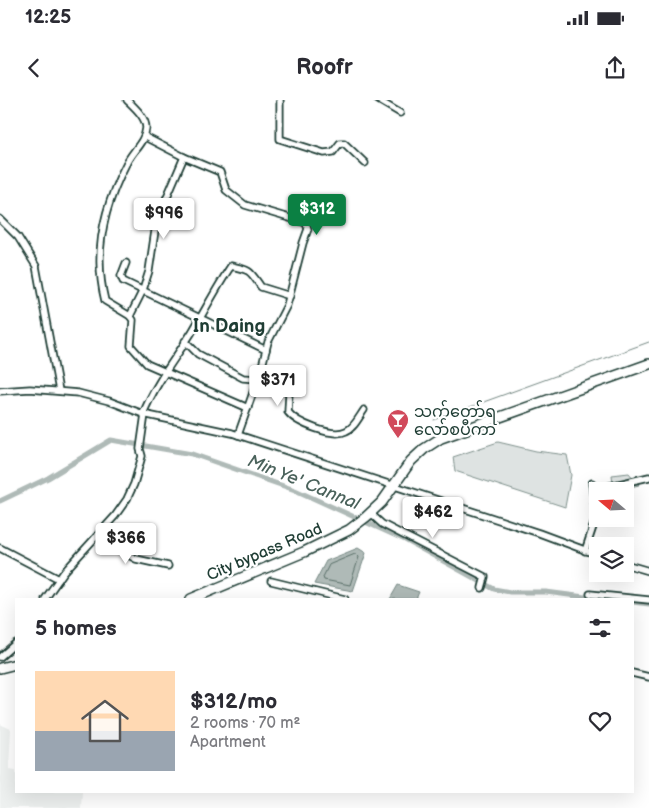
<!DOCTYPE html>
<meta charset="utf-8">
<style>
:root{--surface:#fff;--page:#f7f7f7;--text:#2b2b33;--muted:#7c7c81;--accent:#0b8043}
body{margin:0;font-family:"Balsamiq Sans","Noto Sans Myanmar",sans-serif;background:var(--page);color:var(--text);height:100vh;display:flex;flex-direction:column;font-size:19px;white-space:nowrap}
*{box-sizing:border-box;margin:0}
p{font-size:16px;color:var(--muted)}
.icon{flex:none;width:28px;height:28px;fill:none;stroke:currentColor;stroke-width:2;stroke-linecap:round;stroke-linejoin:round}
.map{position:relative;flex:1;overflow:hidden}
.drawer{position:absolute;left:15px;top:498px;width:619px;height:195px;display:flex;flex-direction:column;background:var(--surface);border-radius:0px;box-shadow:0 5px 20px #0002}
.drawer>*{flex:none}
.needle{width:32px;rotate:289deg}
.controls{position:absolute;left:589px;top:382px;display:grid;gap:10px}
.controls a{display:grid;place-items:center;width:45px;height:45px;border-radius:0px;background:var(--surface);box-shadow:0 5px 20px #0002;font-size:25px}
.price{position:absolute;translate:-50% -42px;padding:0 11px;border-radius:5px;background:#fff;color:#222;font-size:16px;line-height:32px;filter:drop-shadow(0 1px 2px #0008)}
.price::after{content:'';position:absolute;left:50%;top:30px;width:15px;height:11px;margin-left:-8px;background:inherit;clip-path:polygon(0 0,100% 0,50% 100%)}
.price.on{background:var(--accent);color:#fff}
ul{padding:0;list-style:none}
li{display:flex;align-items:center;gap:15px;height:125px;padding:0 20px}
li span{display:grid;place-items:center;flex:none;width:140px;height:100px;border-radius:0px;color:#555}
li>.icon{margin-inline-start:auto}
span .icon{width:60px;height:60px;fill:#fffc;stroke-width:1}
li b{font-size:21px}
h2{display:flex;justify-content:space-between;align-items:center;height:60px;padding:0 20px;font-size:21px}
.status{display:flex;justify-content:space-between;align-items:center;height:35px;padding:0 25px;background:var(--surface);direction:ltr}
.status svg{height:14px;fill:currentColor}
header{display:flex;justify-content:space-between;align-items:center;height:65px;padding:0 20px;background:var(--surface);font-size:22px;font-weight:700}
.map>svg:first-child{display:block}
</style>
<div class="status"><b>12:25</b><svg viewBox="0 0 49 12"><path d="M0 12V9h3v3zM5 12V6h3v6zM10 12V3h3v9zM15 12V0h3v12zM26 1h20v11H26zM47 4h2v5h-2z"/></svg></div>
<header><svg class="icon" aria-label="back" viewBox="0 0 24 24"><path d="M15 5l-7 7 7 7"/></svg>Roofr<svg class="icon" aria-label="share" viewBox="0 0 24 24"><path d="M12 15V3M7 8l5-5 5 5M5 13v7h14v-7"/></svg></header>
<div class="map">
<svg width="649" height="708" viewBox="0 0 649 708">
<rect width="100%" height="100%" fill="#fff"/>
<filter id="ink" filterUnits="userSpaceOnUse"><feTurbulence type="fractalNoise" baseFrequency=".02" numOctaves="2"/><feDisplacementMap in="SourceGraphic" scale="10" xChannelSelector="R" yChannelSelector="G"/><feConvolveMatrix kernelMatrix="1 2 1 2 8 2 1 2 1" color-interpolation-filters="sRGB"/></filter>
<g filter="url(#ink)">
<polygon fill="#eef1f0" points="0,624 11,629 9,669 16,670 16,691 82,691 81,708 0,708"/>
<g fill="#dee3e2" stroke="#7e908b">
<polygon points="498,342 536,351 567,355 571,375 565,407 455,371 453,357"/>
<polygon points="629,373 639,385 614,391 612,375"/>
</g>
<g fill="#afbab7" stroke="#758883">
<polygon points="358,448 366,453 353,491 314,484 326,461"/>
<polygon points="398,485 419,492 416,499 390,499"/>
</g>
<g fill="none" stroke-linecap="round" stroke-linejoin="round">
<polygon stroke="#596f68" stroke-width="1" points="356,454 359,457 350,485 324,480 323,477 329,465"/>
<polyline stroke="#758883" stroke-width="1" points="434,320 649,242"/>
<g stroke="#afbab7" stroke-width="5">
<polyline points="0,401 48,378 111,340 192,354 295,390 405,440 494,489 510,492 546,492 600,499"/>
<polyline points="632,502 649,504"/>
</g>
<g stroke="#1f3d34" stroke-width="9">
<g id="street">
<path d="M127 0C134 7 146 17 146 28 145 42 132 51 126 64 103 108 93 153 105 201L130 216 133 220 131 246 147 264 248 308"/>
<polyline points="280,0 280,39 324,53 333,52 340,43 344,43 365,63"/>
<polyline points="378,0 400,13"/>
<polyline points="145,37 184,57 220,72 226,90 245,105 306,123 308,129 303,143 287,205 268,242 261,270 238,335"/>
<polyline points="0,119 18,137 36,166 59,291"/>
<polyline points="126,163 121,176 123,181 266,250"/>
<polyline points="130,216 143,190 149,171 155,131 160,113 184,57"/>
<path d="M185 241 198 254 243 278 258 279 275 285 289 293 288 312C296 323 333 338 346 331 354 328 359 317 364 310"/>
<polyline points="0,291 30,289 78,293 109,301 143,314 232,333 539,433 598,455"/>
<path d="M143 314C155 284 175 259 192 232 205 210 217 187 231 166 251 170 250 171 261 187L290 196"/>
<polyline points="605,391 606,387 649,377"/>
<polyline points="370,413 382,424 485,477 482,488"/>
<polyline points="99,434 120,450 136,459 168,466"/>
<polyline points="0,448 59,479"/>
<polyline points="585,451 596,418 592,383"/>
<polyline points="625,464 649,471"/>
<polyline points="271,481 345,499"/>
<polyline points="590,494 649,500"/>
<polyline points="45,499 64,472 115,416 127,399 134,384 142,356 140,349 145,314"/>
<polyline points="0,557 16,543"/>
<polyline points="632,573 649,577"/>
</g>
</g>
<g stroke="#1f3d34" stroke-width="12">
<g id="primary">
<polyline points="191,499 304,452 349,430 366,417 382,402 411,361 424,349 441,338 649,264"/>
<polyline points="0,568 16,564"/>
</g>
</g>
<use href="#street" stroke="#fff" stroke-width="5.5"/>
<use href="#primary" stroke="#fff" stroke-width="9"/>
</g>
</g>
<defs>
<g id="bar-pin" transform="scale(1.125)"><path d="M0 17L-7.5 6A9.5 9.5 0 1 1 7.5 6Z" fill="#d1495b" stroke="#fff"/><path d="M-6-5H6L.8 .8V4.5H3.5V6h-7V4.5H-.8V.8Z" fill="#fff"/></g>
</defs>
<g fill-rule="evenodd">
<use href="#bar-pin" x="398" y="320"/>
</g>
<g text-anchor="middle" stroke-width="4.5" stroke-linejoin="round" paint-order="stroke">
<g font-size="16" fill="#1f3d34" stroke="#fff" text-anchor="start">
<text x="414" y="317">သက်တော်ရ<tspan x="414" dy="18">လော်စပီကာ</tspan></text>
</g>
<g font-size="16" fill="#1f3d34" stroke="#fff">
<text transform="translate(264 451) rotate(-23)" y="6">City bypass Road</text>
</g>
<g font-size="18" font-style="italic" fill="#4a625b" stroke="#fff">
<text transform="translate(304 382) rotate(22)" y="6">Min Ye' Cannal</text>
</g>
<g font-size="19" font-weight="bold" fill="#1f3d34" stroke="#fff">
<text x="229" y="232">In Daing</text>
</g>
</g>
</svg>
<div class="controls">
<a><svg class="needle" viewBox="-14 -14 28 28"><path d="M0-13l5 13h-10z" fill="#e53935"/><path d="M0 13l5-13h-10z" fill="#7c7c81"/></svg></a>
<a><svg class="icon" aria-label="layers" viewBox="0 0 24 24"><path d="M12 4l9 5-9 5-9-5zM3 14l9 5 9-5"/></svg></a>
</div>
<b class="price on" style="left:317px;top:136px">$312</b>
<b class="price" style="left:164px;top:140px">$996</b>
<b class="price" style="left:278px;top:307px">$371</b>
<b class="price" style="left:433px;top:439px">$462</b>
<b class="price" style="left:126px;top:465px">$366</b>
<section class="drawer">
<h2>5 homes<svg class="icon" aria-label="filters" viewBox="0 0 24 24"><path d="M4 7h16M4 17h16"/><circle cx="9" cy="7" r="2"/><circle cx="15" cy="17" r="2"/></svg></h2>
<ul>
<li><span style="background:linear-gradient(#ffd9b3 60%,#9aa5b1 0)"><svg class="icon" aria-label="home" viewBox="0 0 24 24"><path d="M3 11l9-7 9 7M6 9v11h12V9"/></svg></span><div><b>$312/mo</b><p>2 rooms · 70 m²</p><p>Apartment</p></div><svg class="icon" aria-label="heart" viewBox="0 0 24 24"><path d="M12 20l-8-8c-3-5 5-10 8-4 3-6 11-1 8 4z"/></svg></li>
</ul>
</section>
</div>
